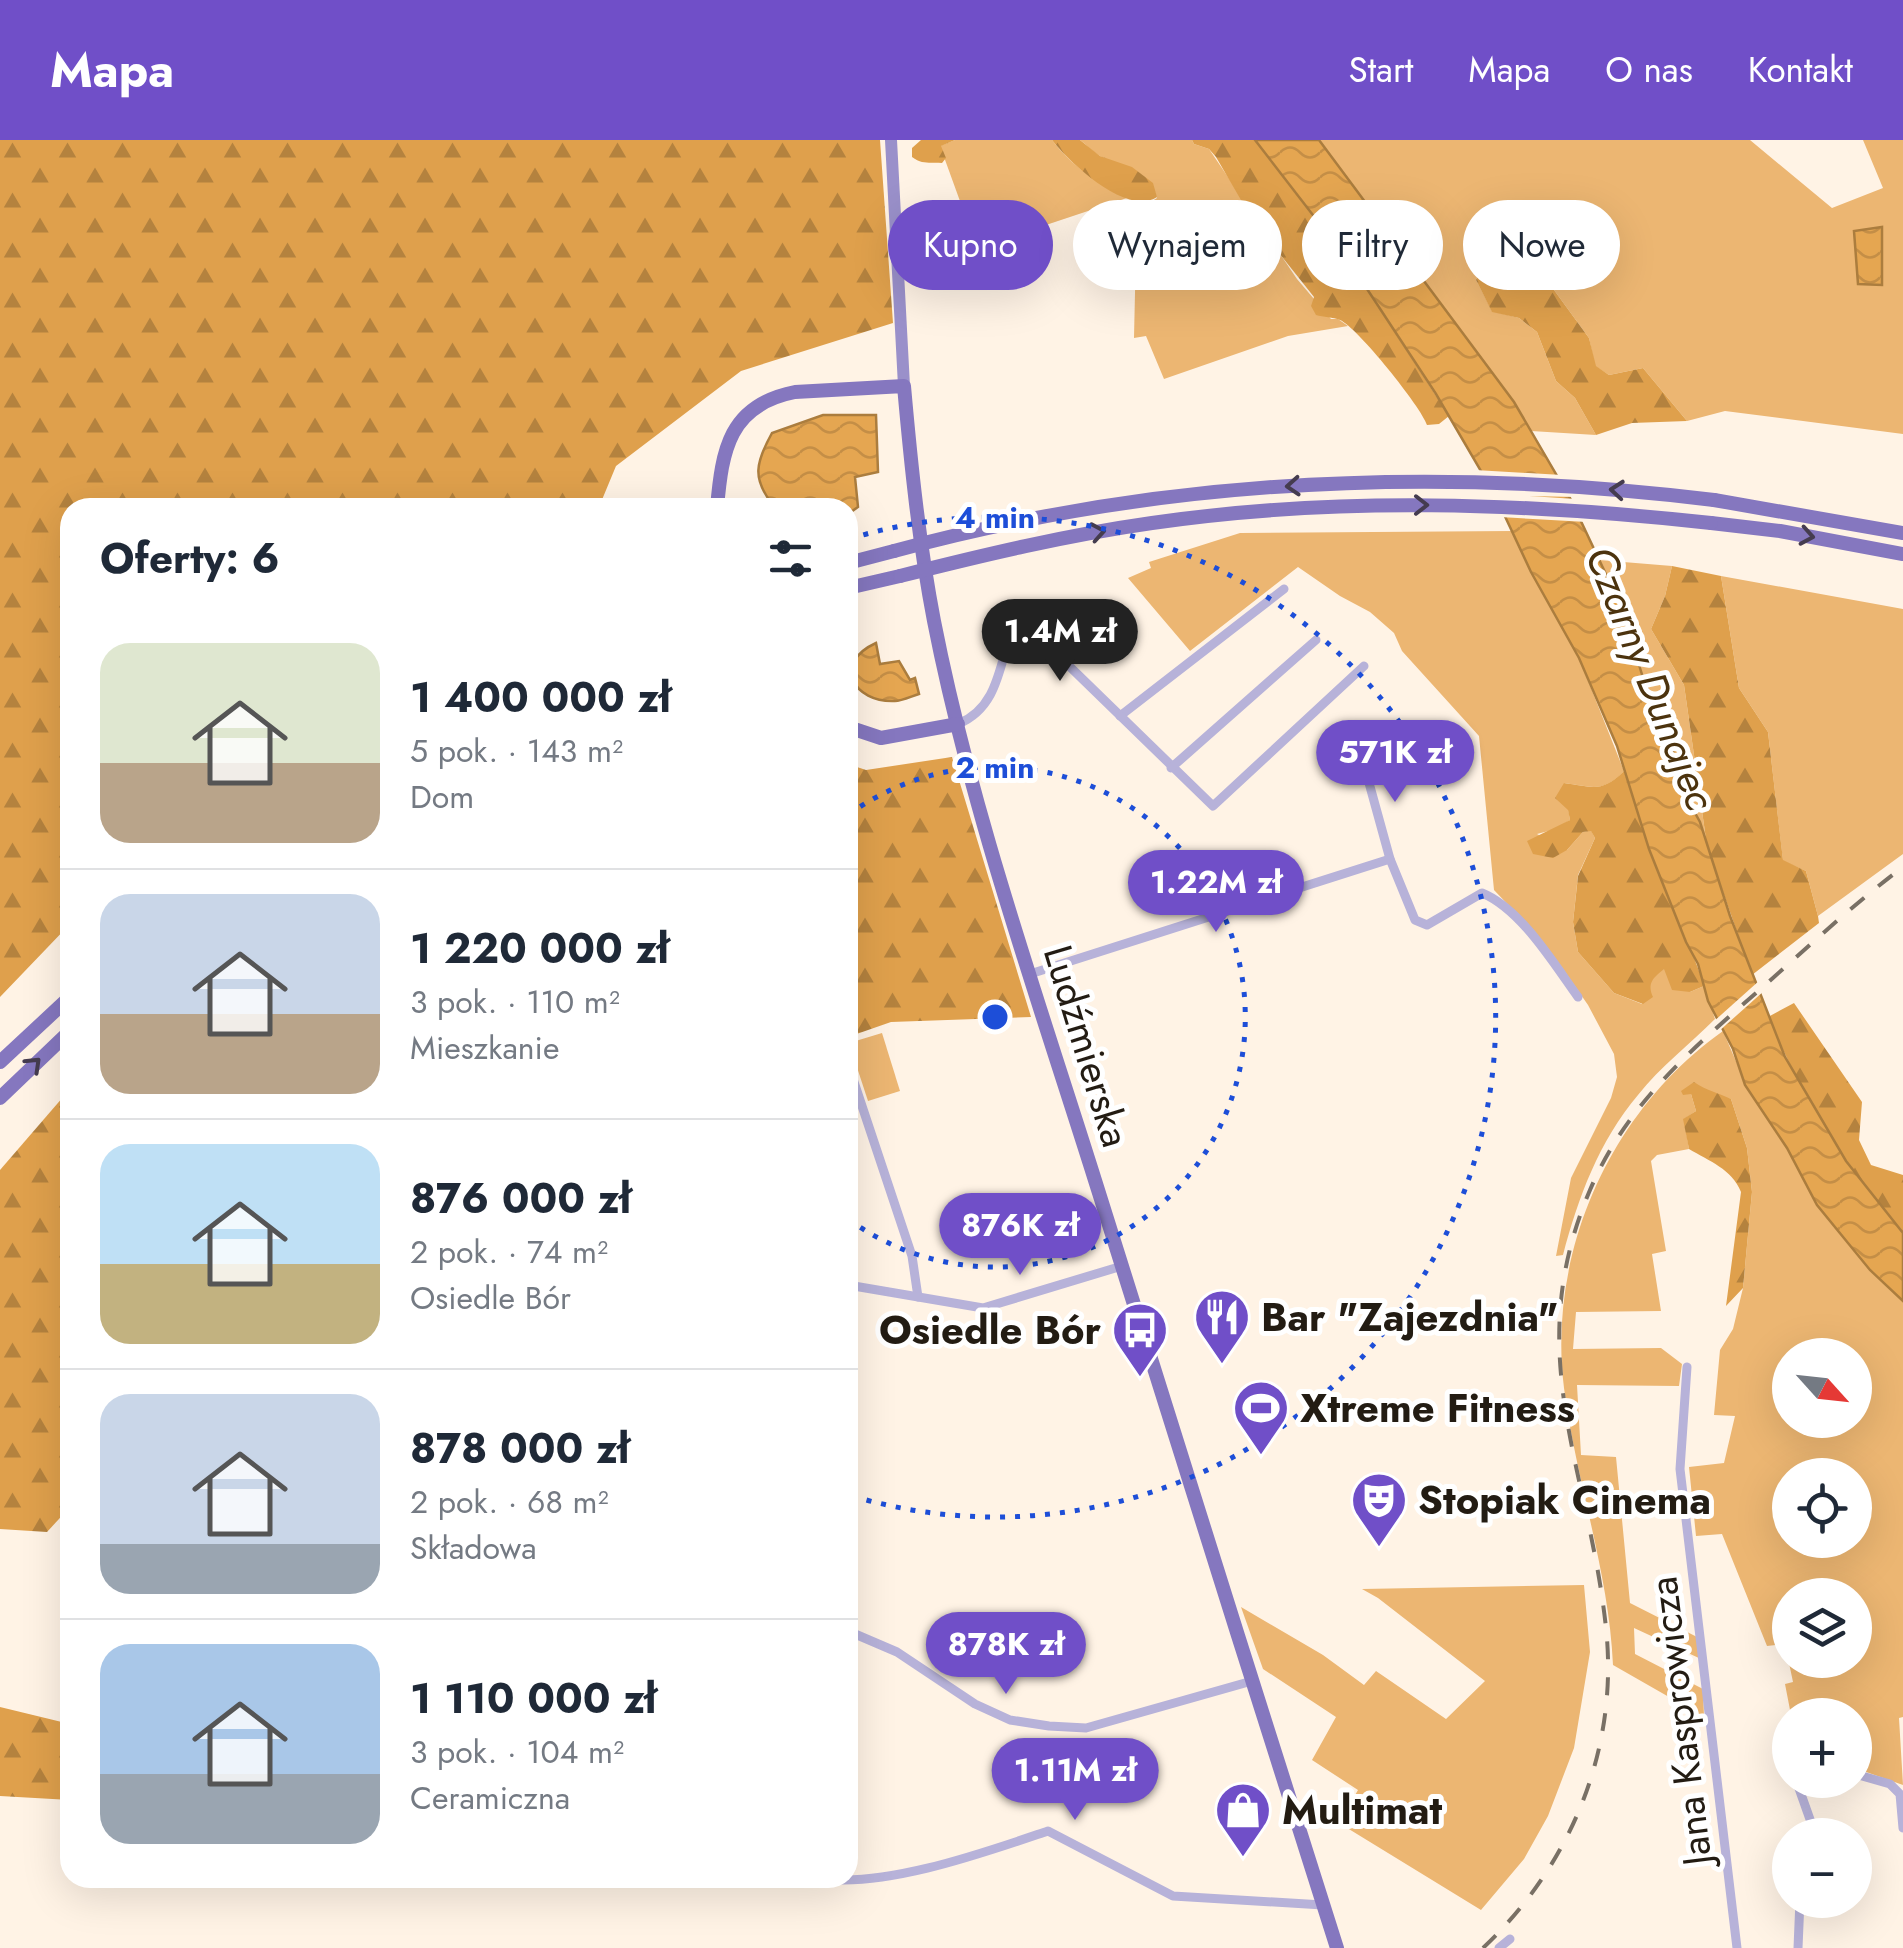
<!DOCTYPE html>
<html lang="pl">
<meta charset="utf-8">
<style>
:root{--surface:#fff;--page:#f2f2f3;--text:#1f2937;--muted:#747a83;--line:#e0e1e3;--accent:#704fc8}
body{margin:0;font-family:Jost,sans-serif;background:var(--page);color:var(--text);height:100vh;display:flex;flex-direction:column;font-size:38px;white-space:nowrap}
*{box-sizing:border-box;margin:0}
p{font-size:32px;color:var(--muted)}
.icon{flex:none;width:55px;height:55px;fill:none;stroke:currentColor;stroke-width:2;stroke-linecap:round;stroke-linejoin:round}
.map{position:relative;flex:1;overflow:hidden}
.sheet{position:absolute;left:60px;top:358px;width:798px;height:1390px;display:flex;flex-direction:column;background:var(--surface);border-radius:30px;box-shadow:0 10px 40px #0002}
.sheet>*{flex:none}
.top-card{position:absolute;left:888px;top:60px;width:865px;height:90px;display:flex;gap:20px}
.needle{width:65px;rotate:117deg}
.fabs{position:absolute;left:1772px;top:1198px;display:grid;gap:20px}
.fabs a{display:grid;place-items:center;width:100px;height:100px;border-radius:50%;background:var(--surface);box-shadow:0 10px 40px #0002;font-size:50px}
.price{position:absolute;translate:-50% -85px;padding:0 22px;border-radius:35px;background:var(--accent);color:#fff;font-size:32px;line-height:65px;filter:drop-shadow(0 2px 5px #0008)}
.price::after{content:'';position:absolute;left:50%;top:60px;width:30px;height:22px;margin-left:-15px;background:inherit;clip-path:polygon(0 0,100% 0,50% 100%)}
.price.active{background:#222;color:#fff}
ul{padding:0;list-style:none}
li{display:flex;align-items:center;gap:30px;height:250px;padding:0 40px}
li+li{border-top:2px solid var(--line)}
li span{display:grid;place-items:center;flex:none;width:280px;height:200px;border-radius:30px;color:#555}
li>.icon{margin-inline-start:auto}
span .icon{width:120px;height:120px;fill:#fffc;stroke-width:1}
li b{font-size:42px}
h2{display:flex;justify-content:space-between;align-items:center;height:120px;padding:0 40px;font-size:42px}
.pill{padding:0 35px;border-radius:45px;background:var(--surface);box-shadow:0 10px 40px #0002;font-size:35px;line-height:90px}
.pill.active{background:var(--accent);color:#fff}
header{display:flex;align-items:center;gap:60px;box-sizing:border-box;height:140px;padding:0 50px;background:var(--accent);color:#fff}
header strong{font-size:48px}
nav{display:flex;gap:55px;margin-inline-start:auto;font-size:35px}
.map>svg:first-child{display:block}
</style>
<header>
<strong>Mapa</strong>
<nav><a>Start</a><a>Mapa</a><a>O nas</a><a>Kontakt</a></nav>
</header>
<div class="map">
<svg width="1903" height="1808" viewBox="0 0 1903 1808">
<defs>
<pattern id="forest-firs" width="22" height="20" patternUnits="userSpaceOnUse" patternTransform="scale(2.5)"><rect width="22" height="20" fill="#dfa04c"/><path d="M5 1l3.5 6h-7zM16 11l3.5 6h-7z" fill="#b4823e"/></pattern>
<pattern id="water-waves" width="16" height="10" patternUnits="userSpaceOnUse" patternTransform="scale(2.5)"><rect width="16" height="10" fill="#e5a651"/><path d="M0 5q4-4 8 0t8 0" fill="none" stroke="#c48e46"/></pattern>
</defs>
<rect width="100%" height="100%" fill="#fff3e5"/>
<g fill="#ecb672" fill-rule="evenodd">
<path d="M955 0H1052C1073 27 1097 43 1127 58L977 108 940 6Z"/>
<path d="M1080 0H1192L1194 4 1209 9 1297 139 1331 179H1338L1348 186 1288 196 1164 239 1146 196 1134 198 1137 63H1149L1157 58C1149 28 1123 29 1100 16 1093 12 1087 5 1080 0Z"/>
<polygon points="1319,0 1750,0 1832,68 1883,48 1863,0 1903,0 1903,294 1725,271 1687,281 1643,228 1609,235 1595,226 1589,198 1546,139 1524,126 1496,102 1476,140 1492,171 1519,178 1537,192 1556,241 1575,258 1596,295 1531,291 1514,262"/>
<path d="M1512 391 1579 518 1624 631C1603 653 1593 647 1564 643L1570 680 1556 689 1537 694 1567 710 1583 692 1591 690 1595 698 1578 735 1573 782 1578 812 1614 853 1642 864 1651 839 1664 828 1690 852 1704 846 1715 879C1690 904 1660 927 1638 955 1599 1001 1578 1058 1563 1115L1556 1116 1571 1038 1611 958 1617 937 1614 914 1588 865 1563 829 1537 795 1494 750 1479 596 1402 511 1394 493 1370 472 1340 456 1298 427 1190 511 1128 438 1151 428 1149 422 1240 393Z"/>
<polygon points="1599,420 1672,426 1665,456 1651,489 1684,545 1707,706 1689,662 1663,580 1645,544 1620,464"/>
<polygon points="1721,436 1903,469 1903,714 1818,776 1806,731 1783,721 1768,592 1739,548"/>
<path d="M1723 891 1750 954 1772 982 1802 1035 1870 1130 1903 1161V1577L1899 1578 1903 1645 1855 1628V1575H1791L1785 1544 1793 1542 1785 1504 1767 1506 1722 1394 1696 1396 1689 1327 1724 1323 1735 1276 1714 1275 1720 1210 1733 1189 1743 1148 1752 1052 1747 1008 1731 959 1691 954 1696 971 1684 979 1689 1009 1657 1015 1651 1021 1666 1111 1652 1114 1661 1171 1576 1172 1573 1209 1661 1208 1682 1224 1679 1246 1577 1245 1581 1315 1616 1317 1630 1463 1699 1498 1701 1519 1634 1488 1635 1514 1703 1549 1704 1577 1613 1525C1609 1432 1576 1341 1564 1248 1547 1112 1611 970 1723 891ZM1790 1215H1855V1280H1790ZM1790 1335H1855V1400H1790ZM1790 1455H1855V1520H1790Z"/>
<polygon points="882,893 900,951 868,961 849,903"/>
<polygon points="1584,1445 1590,1512 1574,1608 1548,1676 1524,1719 1481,1770 1339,1683 1358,1650 1312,1620 1336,1577 1263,1529 1241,1467 1323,1515 1364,1545 1376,1531 1446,1579 1485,1541 1378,1458 1362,1449"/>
</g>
<g fill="url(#forest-firs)">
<polygon points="0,0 880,0 893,183 741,231 616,326 599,367 70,368 70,784 0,857"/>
<path d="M921 0H955L941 6 946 18 942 23C930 22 923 25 912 17V8Z"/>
<path d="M1052 0H1080L1100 16 1132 27 1153 43 1157 57C1127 77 1070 23 1052 0Z"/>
<path d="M1192 0H1255L1350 123 1449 276 1439 284 1427 285C1422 268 1357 187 1340 180 1333 177 1323 177 1316 175L1311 166 1314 157 1252 79 1216 17 1209 9 1194 4Z"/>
<polygon points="1496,102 1524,126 1546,139 1589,198 1596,226 1609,235 1643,228 1687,281 1632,283 1596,295 1575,258 1556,241 1537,192 1519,178 1492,172 1476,140"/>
<polygon points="1672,426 1721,436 1739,548 1768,592 1783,720 1806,731 1818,776 1819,783 1752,835 1707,706 1684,545 1651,489 1665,456"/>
<polygon points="952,617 1031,877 891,882 848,897 848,624 866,630"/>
<path d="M1624 631C1639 677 1654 721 1671 766 1682 793 1696 818 1704 846L1690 852 1672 850 1664 829C1653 838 1647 843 1653 857L1643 864 1614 853 1578 812 1573 782 1578 736 1595 698 1591 691 1583 692 1567 710 1553 718 1533 714 1527 701 1570 680 1568 670 1555 658 1564 643C1593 647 1602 653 1624 631Z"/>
<path d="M1794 863 1862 962 1859 1000 1871 1025 1903 1035V1093C1845 1030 1802 955 1768 877Z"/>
<path d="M1694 942C1707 951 1717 952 1731 959L1747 1008 1752 1052 1743 1148 1726 1166 1741 1052C1732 1029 1709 1021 1689 1009L1683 979 1696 971 1691 954 1683 955 1681 951Z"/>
<polygon points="70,949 70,1367 47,1392 0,1389 0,1030"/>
<polygon points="0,1567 70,1584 70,1660 0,1656"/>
</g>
<g fill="url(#water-waves)" stroke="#ab7d3e" stroke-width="2.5">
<polygon points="1255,0 1319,0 1514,262 1570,358 1620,464 1645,544 1663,580 1689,662 1700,682 1730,776 1785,917 1846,1021 1903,1093 1903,1161 1870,1130 1817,1065 1787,1008 1745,945 1733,909 1708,861 1698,824 1686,802 1649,709 1617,606 1579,518 1531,432 1495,355 1436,254 1350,123"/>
<polygon points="1882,87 1882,145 1858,144 1854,91"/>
<path d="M823 275H876L878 332 855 337 858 367 848 374V368L774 366C751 339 756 322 772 293Z"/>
<path d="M876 503 880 524 899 521 910 540 915 538 919 554C912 556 902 561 895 561 853 563 832 523 876 503Z"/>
</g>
<g fill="#fff3e5">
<polygon points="1475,330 1562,335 1576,357 1529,356 1576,359 1587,382 1500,377"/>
<polygon points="1760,840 1764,851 1718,892 1712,883"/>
</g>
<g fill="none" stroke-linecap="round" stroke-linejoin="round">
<g stroke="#b7b2d9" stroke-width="9">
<polyline points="1120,576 1284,449"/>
<path d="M958 584C992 570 998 538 1007 505L1066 523 1213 666 1364 526"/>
<path d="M1363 621 1390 719 1415 780 1427 785 1482 753C1521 769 1554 824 1578 857"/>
<polyline points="1171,628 1316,500"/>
<polyline points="1030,834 1390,719"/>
<polyline points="848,924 912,1116 918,1157"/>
<polyline points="848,1145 983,1168 1122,1126"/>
<polyline points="1687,1227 1680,1329 1737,1808"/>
<polyline points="848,1491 897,1512 975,1564 1010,1580 1049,1586 1086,1588 1252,1541"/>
<polyline points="1790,1620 1790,1625"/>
<polyline points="1855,1634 1890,1644 1900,1654 1903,1688"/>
<polyline points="1796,1640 1812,1685 1810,1695"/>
<path d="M818 1738C883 1749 986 1712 1048 1691L1173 1756 1323 1765"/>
<polyline points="1499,1808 1510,1799"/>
<polyline points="1798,1808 1800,1760"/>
</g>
<polyline stroke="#9a90ca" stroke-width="12" points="891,0 904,246"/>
<g stroke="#8577bf" stroke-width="14">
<polyline points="1714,360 1903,393"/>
<path d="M717 368C722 310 729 265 795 252L904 246C911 325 919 403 934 481 972 675 1040 864 1099 1053 1179 1304 1256 1557 1337 1808"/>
<polyline points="1711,383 1780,391 1903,414"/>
<polyline points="848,423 894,411"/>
<polyline points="848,448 900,436"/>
<polyline points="848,587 881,598 958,584"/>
<polyline points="0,922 70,857"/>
<polyline points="0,958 70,891"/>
</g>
<path stroke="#797065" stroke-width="4" stroke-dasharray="18 18" stroke-linecap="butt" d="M1483 1808C1571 1725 1619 1609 1606 1488 1589 1327 1520 1214 1590 1050 1627 962 1696 906 1765 845 1810 805 1855 763 1903 727"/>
<g stroke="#8577bf" stroke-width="14">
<path d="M894 411C1162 338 1440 326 1714 360"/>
<path d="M900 436C983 415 1067 395 1152 383 1338 356 1525 363 1711 383"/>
</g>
</g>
<defs><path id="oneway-chevron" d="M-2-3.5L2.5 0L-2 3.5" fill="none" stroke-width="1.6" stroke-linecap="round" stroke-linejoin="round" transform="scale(2.5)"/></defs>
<g stroke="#453c4f">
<use href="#oneway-chevron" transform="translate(1293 346) rotate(176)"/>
<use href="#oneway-chevron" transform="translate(1617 350) rotate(-175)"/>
<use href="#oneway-chevron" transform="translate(1421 365)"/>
<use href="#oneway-chevron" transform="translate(1098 392) rotate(-10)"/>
<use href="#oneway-chevron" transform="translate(1807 396) rotate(10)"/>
<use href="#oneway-chevron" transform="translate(34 924) rotate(-44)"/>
</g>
<g fill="none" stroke="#1d4ed8" stroke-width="5" stroke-dasharray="5 10">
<path d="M848 675A250 250 0 1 1 848 1079"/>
<path d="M849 399A500 500 0 1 1 849 1355"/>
</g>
<defs>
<g id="restaurant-pin" transform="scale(2.875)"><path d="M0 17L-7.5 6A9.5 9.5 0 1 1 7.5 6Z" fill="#704fc8" stroke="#fff"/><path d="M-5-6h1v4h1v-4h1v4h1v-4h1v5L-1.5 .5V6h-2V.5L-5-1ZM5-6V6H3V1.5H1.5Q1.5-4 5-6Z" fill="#fff"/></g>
<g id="bus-pin" transform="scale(2.875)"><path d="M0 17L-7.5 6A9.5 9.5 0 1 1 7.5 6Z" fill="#704fc8" stroke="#fff"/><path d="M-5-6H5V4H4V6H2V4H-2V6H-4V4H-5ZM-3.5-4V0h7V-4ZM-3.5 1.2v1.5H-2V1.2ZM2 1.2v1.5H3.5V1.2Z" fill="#fff"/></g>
<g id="stadium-pin" transform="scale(2.875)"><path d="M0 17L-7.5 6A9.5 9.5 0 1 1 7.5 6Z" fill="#704fc8" stroke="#fff"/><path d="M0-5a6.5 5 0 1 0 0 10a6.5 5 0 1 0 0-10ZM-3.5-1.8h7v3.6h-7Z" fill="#fff"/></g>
<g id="theatre-pin" transform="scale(2.875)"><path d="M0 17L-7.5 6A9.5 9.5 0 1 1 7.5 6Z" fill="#704fc8" stroke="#fff"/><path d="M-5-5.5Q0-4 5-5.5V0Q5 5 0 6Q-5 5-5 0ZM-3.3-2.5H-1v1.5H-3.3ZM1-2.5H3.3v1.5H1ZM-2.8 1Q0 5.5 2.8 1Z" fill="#fff"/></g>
<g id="shop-pin" transform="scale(2.875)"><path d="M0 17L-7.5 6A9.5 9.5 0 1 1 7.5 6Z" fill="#704fc8" stroke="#fff"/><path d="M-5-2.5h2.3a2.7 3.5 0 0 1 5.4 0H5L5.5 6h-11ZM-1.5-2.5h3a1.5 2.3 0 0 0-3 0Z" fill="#fff"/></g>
</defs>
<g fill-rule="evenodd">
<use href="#restaurant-pin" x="1222" y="1177"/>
<use href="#bus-pin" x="1140" y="1190"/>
<use href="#stadium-pin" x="1261" y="1268"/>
<use href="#theatre-pin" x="1379" y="1360"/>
<use href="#shop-pin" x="1243" y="1670"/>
</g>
<g text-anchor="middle" stroke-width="10" stroke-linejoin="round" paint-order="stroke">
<g font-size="40" fill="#231c13" stroke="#fff">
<text transform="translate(1087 906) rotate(73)" y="14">Ludźmierska</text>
<text transform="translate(1680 1581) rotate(-97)" y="14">Jana Kasprowicza</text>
</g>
<g font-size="40" font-weight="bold" fill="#231c13" stroke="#fff" text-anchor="start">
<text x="1261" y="1191">Bar "Zajezdnia"</text>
<text x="1101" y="1204" text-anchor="end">Osiedle Bór</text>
<text x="1300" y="1282">Xtreme Fitness</text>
<text x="1418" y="1374">Stopiak Cinema</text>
<text x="1282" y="1684">Multimat</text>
</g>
<g font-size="42" font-style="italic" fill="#4c330e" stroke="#fff">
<text transform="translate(1651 538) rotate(68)" y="15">Czarny Dunajec</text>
</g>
</g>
<circle cx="995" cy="877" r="15" fill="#1d4ed8" stroke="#fff" stroke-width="5"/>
<g font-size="30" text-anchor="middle" font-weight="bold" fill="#1d4ed8" stroke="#fff" stroke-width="10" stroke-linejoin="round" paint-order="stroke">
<text x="995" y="388">4 min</text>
<text x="995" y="638">2 min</text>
</g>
</svg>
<div class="fabs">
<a><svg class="needle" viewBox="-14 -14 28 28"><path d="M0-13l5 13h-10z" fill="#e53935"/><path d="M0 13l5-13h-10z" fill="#747a83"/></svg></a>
<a><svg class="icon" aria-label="locate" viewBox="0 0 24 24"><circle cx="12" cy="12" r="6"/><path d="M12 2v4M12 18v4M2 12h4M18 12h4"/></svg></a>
<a><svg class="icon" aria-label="layers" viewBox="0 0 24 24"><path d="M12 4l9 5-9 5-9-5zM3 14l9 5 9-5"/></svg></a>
<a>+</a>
<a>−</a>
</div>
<b class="price active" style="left:1060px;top:544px">1.4M zł</b>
<b class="price" style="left:1395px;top:665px">571K zł</b>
<b class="price" style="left:1216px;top:795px">1.22M zł</b>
<b class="price" style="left:1020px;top:1138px">876K zł</b>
<b class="price" style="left:1006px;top:1557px">878K zł</b>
<b class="price" style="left:1075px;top:1683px">1.11M zł</b>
<div class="top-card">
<a class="pill active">Kupno</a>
<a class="pill">Wynajem</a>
<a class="pill">Filtry</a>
<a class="pill">Nowe</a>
</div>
<section class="sheet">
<h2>Oferty: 6<svg class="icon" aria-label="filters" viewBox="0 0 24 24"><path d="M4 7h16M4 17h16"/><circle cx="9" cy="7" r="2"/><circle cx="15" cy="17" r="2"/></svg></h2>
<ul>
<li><span style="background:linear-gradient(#dfe7d0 60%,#b9a48a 0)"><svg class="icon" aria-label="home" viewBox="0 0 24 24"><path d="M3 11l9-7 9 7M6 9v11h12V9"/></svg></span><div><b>1 400 000 zł</b><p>5 pok. · 143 m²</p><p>Dom</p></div></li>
<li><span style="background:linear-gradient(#c9d6e8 60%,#b9a48a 0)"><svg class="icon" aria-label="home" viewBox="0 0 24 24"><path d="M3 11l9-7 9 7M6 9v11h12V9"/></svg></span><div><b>1 220 000 zł</b><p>3 pok. · 110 m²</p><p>Mieszkanie</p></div></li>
<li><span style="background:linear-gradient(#bfe0f5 60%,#c2b280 0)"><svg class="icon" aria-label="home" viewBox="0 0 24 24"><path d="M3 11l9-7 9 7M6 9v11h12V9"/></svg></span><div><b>876 000 zł</b><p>2 pok. · 74 m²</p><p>Osiedle Bór</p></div></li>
<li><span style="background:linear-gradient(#c9d6e8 75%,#9aa5b1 0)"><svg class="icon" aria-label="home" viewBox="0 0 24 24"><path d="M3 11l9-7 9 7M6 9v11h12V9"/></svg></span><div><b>878 000 zł</b><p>2 pok. · 68 m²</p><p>Składowa</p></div></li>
<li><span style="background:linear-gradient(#a9c7e8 65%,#9aa5b1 0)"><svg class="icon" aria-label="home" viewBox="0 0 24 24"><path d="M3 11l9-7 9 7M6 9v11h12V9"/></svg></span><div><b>1 110 000 zł</b><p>3 pok. · 104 m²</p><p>Ceramiczna</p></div></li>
</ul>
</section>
</div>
